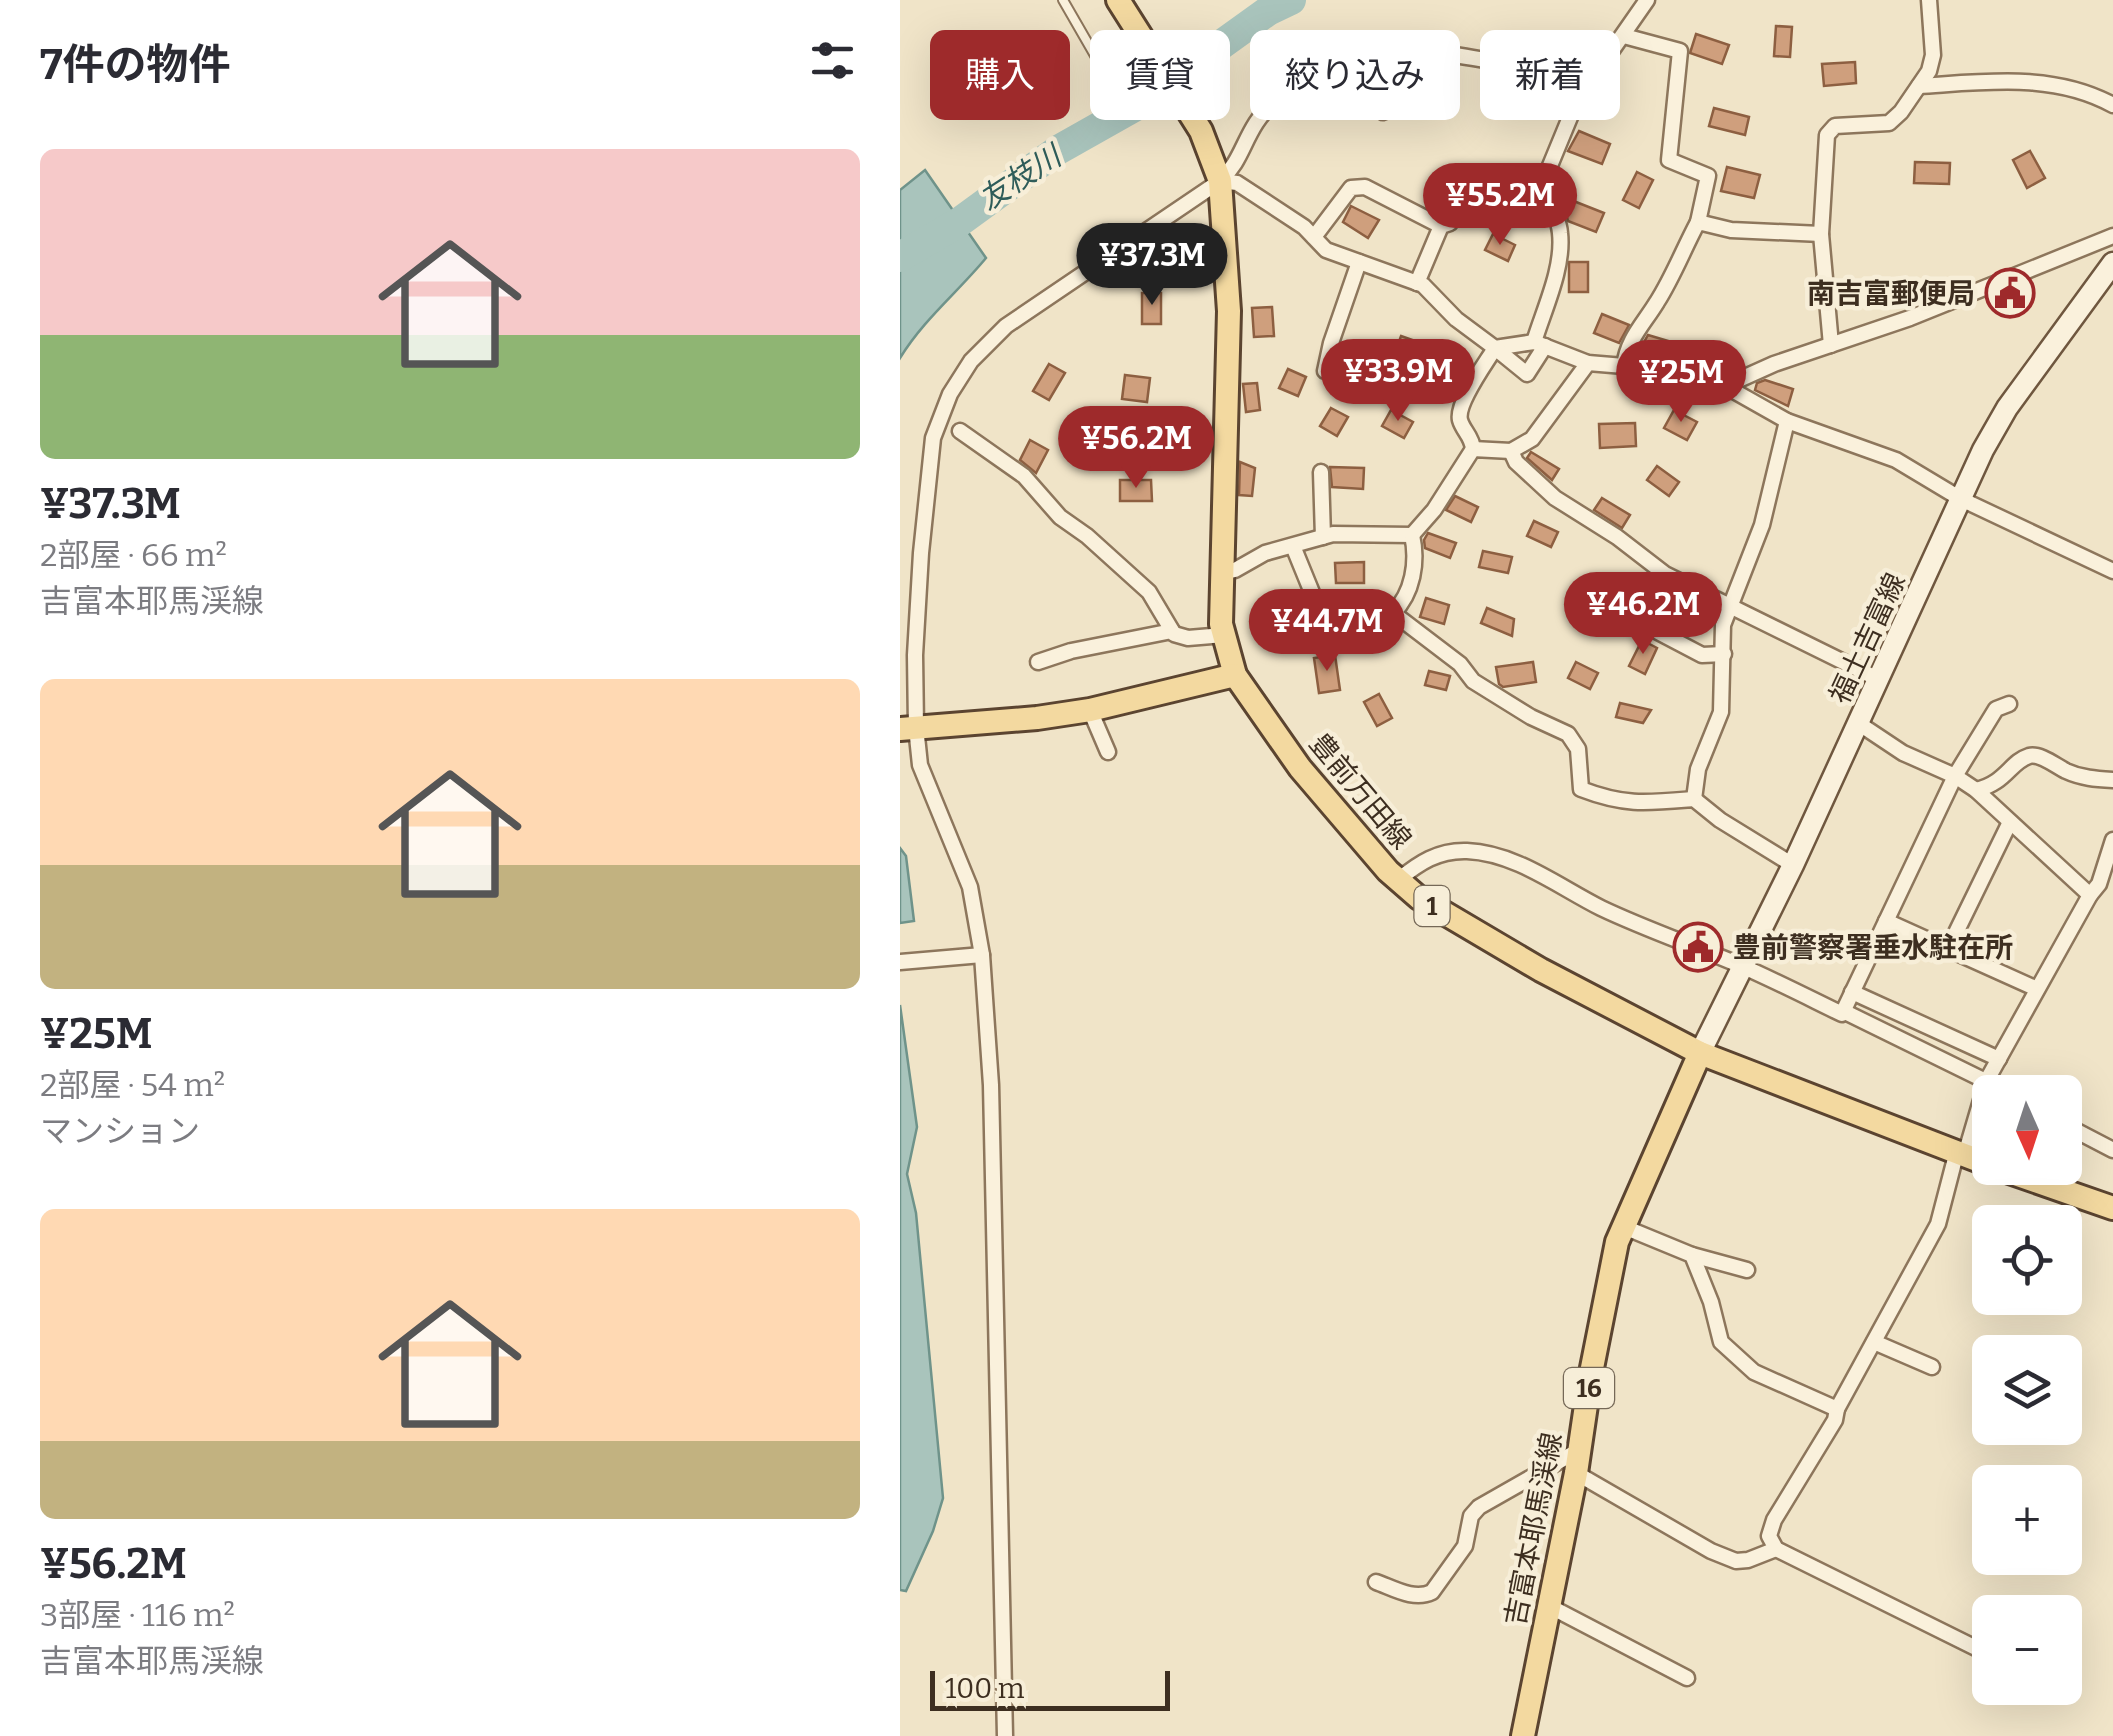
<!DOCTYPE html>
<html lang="ja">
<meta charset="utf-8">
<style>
:root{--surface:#fff;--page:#f2f2f3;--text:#2b2b33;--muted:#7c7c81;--accent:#9e2a2b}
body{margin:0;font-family:Bitter,"Noto Sans JP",serif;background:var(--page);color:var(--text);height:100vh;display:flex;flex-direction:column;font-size:38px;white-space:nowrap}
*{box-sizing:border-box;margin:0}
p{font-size:32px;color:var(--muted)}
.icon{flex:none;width:55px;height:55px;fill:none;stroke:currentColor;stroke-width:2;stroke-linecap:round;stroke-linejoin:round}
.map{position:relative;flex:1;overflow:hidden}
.drawer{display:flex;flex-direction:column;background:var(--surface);width:900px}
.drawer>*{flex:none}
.banner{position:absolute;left:30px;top:30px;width:950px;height:90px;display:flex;gap:20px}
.needle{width:65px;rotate:177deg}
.fabs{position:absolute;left:1072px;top:1075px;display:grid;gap:20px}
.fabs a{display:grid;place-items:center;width:110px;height:110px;border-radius:15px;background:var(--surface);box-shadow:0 10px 40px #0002;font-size:50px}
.scale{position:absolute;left:30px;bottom:25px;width:240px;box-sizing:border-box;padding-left:10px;border:5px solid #3d2e20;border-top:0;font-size:28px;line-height:35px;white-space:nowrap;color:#3d2e20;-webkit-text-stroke:8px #f7eed8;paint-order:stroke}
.price{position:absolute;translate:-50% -85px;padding:0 22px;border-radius:35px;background:var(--accent);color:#fff;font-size:32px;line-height:65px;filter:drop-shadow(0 2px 5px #0008)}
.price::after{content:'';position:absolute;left:50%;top:60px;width:30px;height:22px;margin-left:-15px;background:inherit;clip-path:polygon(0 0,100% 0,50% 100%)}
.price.selected{background:#222;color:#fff}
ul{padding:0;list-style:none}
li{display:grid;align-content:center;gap:20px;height:530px;padding:0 40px}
li span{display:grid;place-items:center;height:310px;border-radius:15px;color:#555}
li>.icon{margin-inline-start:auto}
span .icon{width:180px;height:180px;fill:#fffc;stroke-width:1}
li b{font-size:42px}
h2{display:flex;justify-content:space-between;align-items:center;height:120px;padding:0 40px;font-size:42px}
.pill{padding:0 35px;border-radius:15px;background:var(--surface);box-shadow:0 10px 40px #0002;font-size:35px;line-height:90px}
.pill.selected{background:var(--accent);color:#fff}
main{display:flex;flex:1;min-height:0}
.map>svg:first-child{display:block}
</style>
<main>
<section class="drawer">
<h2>7件の物件<svg class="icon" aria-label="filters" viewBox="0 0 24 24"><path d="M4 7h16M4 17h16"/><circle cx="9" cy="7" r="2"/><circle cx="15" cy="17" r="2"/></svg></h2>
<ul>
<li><span style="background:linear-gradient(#f6c9c9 60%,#8fb573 0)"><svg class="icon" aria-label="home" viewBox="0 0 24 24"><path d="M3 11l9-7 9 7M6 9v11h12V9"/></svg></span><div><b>¥37.3M</b><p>2部屋 · 66 m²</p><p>吉富本耶馬渓線</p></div></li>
<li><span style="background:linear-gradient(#ffd9b3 60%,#c2b280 0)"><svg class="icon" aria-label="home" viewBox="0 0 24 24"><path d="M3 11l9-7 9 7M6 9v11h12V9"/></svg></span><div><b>¥25M</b><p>2部屋 · 54 m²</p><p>マンション</p></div></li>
<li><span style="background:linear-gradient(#ffd9b3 75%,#c2b280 0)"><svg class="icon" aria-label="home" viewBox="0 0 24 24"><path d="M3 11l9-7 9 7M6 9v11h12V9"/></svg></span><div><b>¥56.2M</b><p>3部屋 · 116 m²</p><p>吉富本耶馬渓線</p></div></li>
</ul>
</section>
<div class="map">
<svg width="1213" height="1736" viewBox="0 0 1213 1736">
<rect width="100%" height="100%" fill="#f0e4c8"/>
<g fill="#a9c4bc" stroke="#6f938a" stroke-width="2.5">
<path d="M25 170 86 258C57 293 24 319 0 358V190Z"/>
<polygon points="0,848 6,856 14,921 0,923"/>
<polygon points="0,1005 17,1127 7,1174 16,1213 43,1498 33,1531 6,1591 0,1590"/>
</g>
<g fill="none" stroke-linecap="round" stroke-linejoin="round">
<polyline stroke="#a9c4bc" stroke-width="30" points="0,257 58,223 158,150 236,106 368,11 391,0"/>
</g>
<g fill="#cf9f7d" stroke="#8d5f41" stroke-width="2.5">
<polygon points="876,26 892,27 890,57 874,56"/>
<polygon points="796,34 829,45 822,64 790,53"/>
<polygon points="955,62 956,83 924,86 922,64"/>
<polygon points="814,108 849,117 845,135 809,126"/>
<polygon points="679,131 710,144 702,164 668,151"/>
<polygon points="1130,151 1145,178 1127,188 1113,160"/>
<polygon points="1015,162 1050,163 1049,184 1014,183"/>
<polygon points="827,167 860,175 854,198 821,191"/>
<polygon points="737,172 753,180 739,208 723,200"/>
<polygon points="671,200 704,213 696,232 668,221 666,213"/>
<polygon points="451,206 479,220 468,238 443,222"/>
<polygon points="593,234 615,245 608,261 585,250"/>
<rect x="669" y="262" width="19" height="30"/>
<rect x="242" y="293" width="19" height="31"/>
<polygon points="372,307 374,336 354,337 352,308"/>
<polygon points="702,314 729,325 719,343 694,333"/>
<polygon points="748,335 782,345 777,362 739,351"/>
<polygon points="501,336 532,347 525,364 495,353"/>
<polygon points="454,362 482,371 476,389 448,380"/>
<polygon points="149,364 165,373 149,400 133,391"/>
<polygon points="388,369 406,377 398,396 379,388"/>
<polygon points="225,375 250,378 247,402 222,399"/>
<polygon points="865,380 893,389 888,406 855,390 857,383"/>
<polygon points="357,383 360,410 346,412 343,384"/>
<polygon points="431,408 448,417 437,436 420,426"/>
<polygon points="491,410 513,422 504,438 482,426"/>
<polygon points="774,410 797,422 787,440 764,428"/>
<polygon points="735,423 736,446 700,448 699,424"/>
<polygon points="130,440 148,450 136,473 120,460"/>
<polygon points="631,452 659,469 652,480 627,458"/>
<polygon points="340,462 355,468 352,496 339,495"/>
<polygon points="757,466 779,482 769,496 747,480"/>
<polygon points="430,467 464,468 463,489 432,487"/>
<polygon points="220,480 251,480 252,501 220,501"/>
<polygon points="555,496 578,507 571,522 546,510"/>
<polygon points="702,498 730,515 722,528 694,510"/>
<polygon points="634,521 658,532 651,547 627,536"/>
<polygon points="528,533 556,543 550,558 525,548 524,540"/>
<polygon points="583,551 612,557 608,573 579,567"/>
<polygon points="464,562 464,583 436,583 435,563"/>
<polygon points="526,598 549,605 544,624 520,617"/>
<polygon points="587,608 614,619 612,636 581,623"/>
<polygon points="742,640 757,648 745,674 729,666"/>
<polygon points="435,655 440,690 419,693 414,658"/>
<polygon points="633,662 636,682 603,687 599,684 596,667"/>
<polygon points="676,662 698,673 690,689 668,678"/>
<polygon points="529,671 550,676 546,690 525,685"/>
<polygon points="479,694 492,718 477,726 464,702"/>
<polygon points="720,703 751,710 743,723 716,717"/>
</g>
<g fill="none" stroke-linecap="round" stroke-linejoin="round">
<g stroke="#8d765c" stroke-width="12">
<polyline id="lane" points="163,0 197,59 236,36"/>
</g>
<g stroke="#8d765c" stroke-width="19">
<g id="street">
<polyline points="724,36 780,51 769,160 808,176 798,222"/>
<path d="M1019 86C1084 82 1153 72 1213 105"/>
<polyline points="483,112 528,51"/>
<polyline points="320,181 337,183 404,227 426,250 523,285 556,319 595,348 634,342 688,363 724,366 825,386 887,421 996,460 1061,499 1213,571"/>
<polyline points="414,237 451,188 465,187 541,226"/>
<polyline points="517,283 541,226 550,223 576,174 632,202 648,204"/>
<path d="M634 342C644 309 664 268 660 233 659 217 648 204 640 190L687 76"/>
<polyline points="931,345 921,234 927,135 935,126 989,123 1001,112 1029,71 1033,55 1029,0"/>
<path d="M724 366C728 338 743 325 757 302 773 277 784 248 798 222L831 230 921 234"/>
<polyline points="425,371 431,343 459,262"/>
<polyline points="825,386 874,364 1010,318 1213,236"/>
<polyline points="60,431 124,476 160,517 187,536 249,592 274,634 288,638 324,635"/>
<path d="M573 449C572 436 563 431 560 420 556 403 586 363 595 348L627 374 645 346"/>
<polyline points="611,451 616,462 655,498 717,537 765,574 978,679"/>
<polyline points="421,472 423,537"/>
<path d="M393 546 424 622 493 613 560 664 573 681 631 717 668 734 678 749 681 789C725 806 747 803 794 799L820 820 893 865"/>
<polyline points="321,573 335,570 365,553 433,534 512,535 534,510 573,449 611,451 632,439 688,363"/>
<path d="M493 613C513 593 518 562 512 535"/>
<polyline points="722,613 802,655 824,654"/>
<polyline points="138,662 171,651 272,631"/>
<polyline points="190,710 208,752"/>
<polyline points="958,723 1003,753 1055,776 1076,790 1190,895"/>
<path d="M1076 790C1106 783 1110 762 1129 756 1140 753 1156 766 1166 771 1181 778 1196 779 1213 780"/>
<polyline points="794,799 798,769 821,712 823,625 862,525 887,421"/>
<path d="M498 880C519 863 538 850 567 851 616 853 659 887 701 908 745 929 792 945 837 964 872 979 907 997 942 1014L1055 776 1096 709 1109 704"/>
<polyline points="986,921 1137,989"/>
<polyline points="1048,949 1110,822"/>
<polyline points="0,962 82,955"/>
<polyline points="952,992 1099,1059"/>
<polyline points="943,1011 1108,1092"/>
<polyline points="1165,1125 1213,1150"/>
<polyline points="1065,1155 1087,1080 1190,895 1199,884 1213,840"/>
<polyline points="724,1227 792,1255 811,1302 821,1342 854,1372 937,1409 1038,1224 1057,1151"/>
<polyline points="792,1255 847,1270"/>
<polyline points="974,1342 1032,1367"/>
<polyline points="937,1409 935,1420 874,1520 869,1536 876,1549 1090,1655"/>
<polyline points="676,1473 811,1551 836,1561 848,1560 876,1549"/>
<path d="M476 1582C493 1588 514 1601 532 1592L565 1546 571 1516 579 1507 679 1450"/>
<polyline points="649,1606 787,1678"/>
<path d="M105 1736 91 1085 82 955 70 887 20 765 16 727 15 655 21 553 33 438 50 394 71 361 106 326 320 181C340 162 342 145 356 123 367 106 388 87 404 73 465 17 616 75 694 76L747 0"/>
</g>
</g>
<g stroke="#6f573f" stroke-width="25">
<polyline id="secondary" points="800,1053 893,865 1083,450 1107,408 1213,263"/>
</g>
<g stroke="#5b4430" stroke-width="28">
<g id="primary">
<polyline points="218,0 301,131 320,181 329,311 321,624 335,675 400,768 488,871 519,898 641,970 800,1053 1090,1165"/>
<polyline points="0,729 137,718 190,710 335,675"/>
<polyline points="1098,1168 1213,1208"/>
<polyline points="623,1736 676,1473 690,1378 717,1242 800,1053"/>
</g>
</g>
<use href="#lane" stroke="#faf1dc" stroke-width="8"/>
<use href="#street" stroke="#faf1dc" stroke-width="14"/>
<use href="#secondary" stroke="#faf1dc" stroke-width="20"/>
<use href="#primary" stroke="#f3d9a0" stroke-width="22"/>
</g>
<defs>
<g id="civic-ring" transform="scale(2.5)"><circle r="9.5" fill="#f7eed8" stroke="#9e2a2b" stroke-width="1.5"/><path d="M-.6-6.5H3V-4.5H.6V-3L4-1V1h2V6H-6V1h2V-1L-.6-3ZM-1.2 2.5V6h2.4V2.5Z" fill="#9e2a2b"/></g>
</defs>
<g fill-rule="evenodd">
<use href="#civic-ring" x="1110" y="293"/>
<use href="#civic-ring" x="798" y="947"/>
</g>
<g text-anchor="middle" stroke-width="9" stroke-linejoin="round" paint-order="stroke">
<g fill="#f7eed8" stroke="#756857" stroke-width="2.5">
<rect x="514.5" y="886" width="35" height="40" rx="8"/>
<rect x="664" y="1368" width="50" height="40" rx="8"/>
</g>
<g font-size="25" font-weight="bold" fill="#3d2e20">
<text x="532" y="915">1</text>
<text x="689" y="1397">16</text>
</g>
<g font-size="28" font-weight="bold" fill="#3d2e20" stroke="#f7eed8" text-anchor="end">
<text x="1075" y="303">南吉富郵便局</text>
<text x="833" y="957" text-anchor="start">豊前警察署垂水駐在所</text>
</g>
<g font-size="28" fill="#3d2e20" stroke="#f7eed8">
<text transform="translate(967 638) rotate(-65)" y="10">福土吉富線</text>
<text transform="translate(461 791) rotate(50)" y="10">豊前万田線</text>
<text transform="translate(633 1529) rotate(-79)" y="10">吉富本耶馬渓線</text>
</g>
<g font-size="30" font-style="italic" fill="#2f5d5a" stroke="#f7eed8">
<text transform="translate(120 178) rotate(-33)" y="10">友枝川</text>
</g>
</g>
</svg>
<div class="fabs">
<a><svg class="needle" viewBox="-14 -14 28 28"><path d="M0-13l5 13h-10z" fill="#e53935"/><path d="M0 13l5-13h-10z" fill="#7c7c81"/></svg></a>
<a><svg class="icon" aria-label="locate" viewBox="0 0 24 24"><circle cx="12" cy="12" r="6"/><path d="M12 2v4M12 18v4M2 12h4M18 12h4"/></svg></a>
<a><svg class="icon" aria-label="layers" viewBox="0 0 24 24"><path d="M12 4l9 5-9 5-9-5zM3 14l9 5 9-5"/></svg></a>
<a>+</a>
<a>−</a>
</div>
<div class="scale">100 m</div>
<b class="price" style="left:600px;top:248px">¥55.2M</b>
<b class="price selected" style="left:252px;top:308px">¥37.3M</b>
<b class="price" style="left:498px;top:424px">¥33.9M</b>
<b class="price" style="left:781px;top:425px">¥25M</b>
<b class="price" style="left:236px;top:491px">¥56.2M</b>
<b class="price" style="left:743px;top:657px">¥46.2M</b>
<b class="price" style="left:427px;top:674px">¥44.7M</b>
<div class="banner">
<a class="pill selected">購入</a>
<a class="pill">賃貸</a>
<a class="pill">絞り込み</a>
<a class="pill">新着</a>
</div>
</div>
</main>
